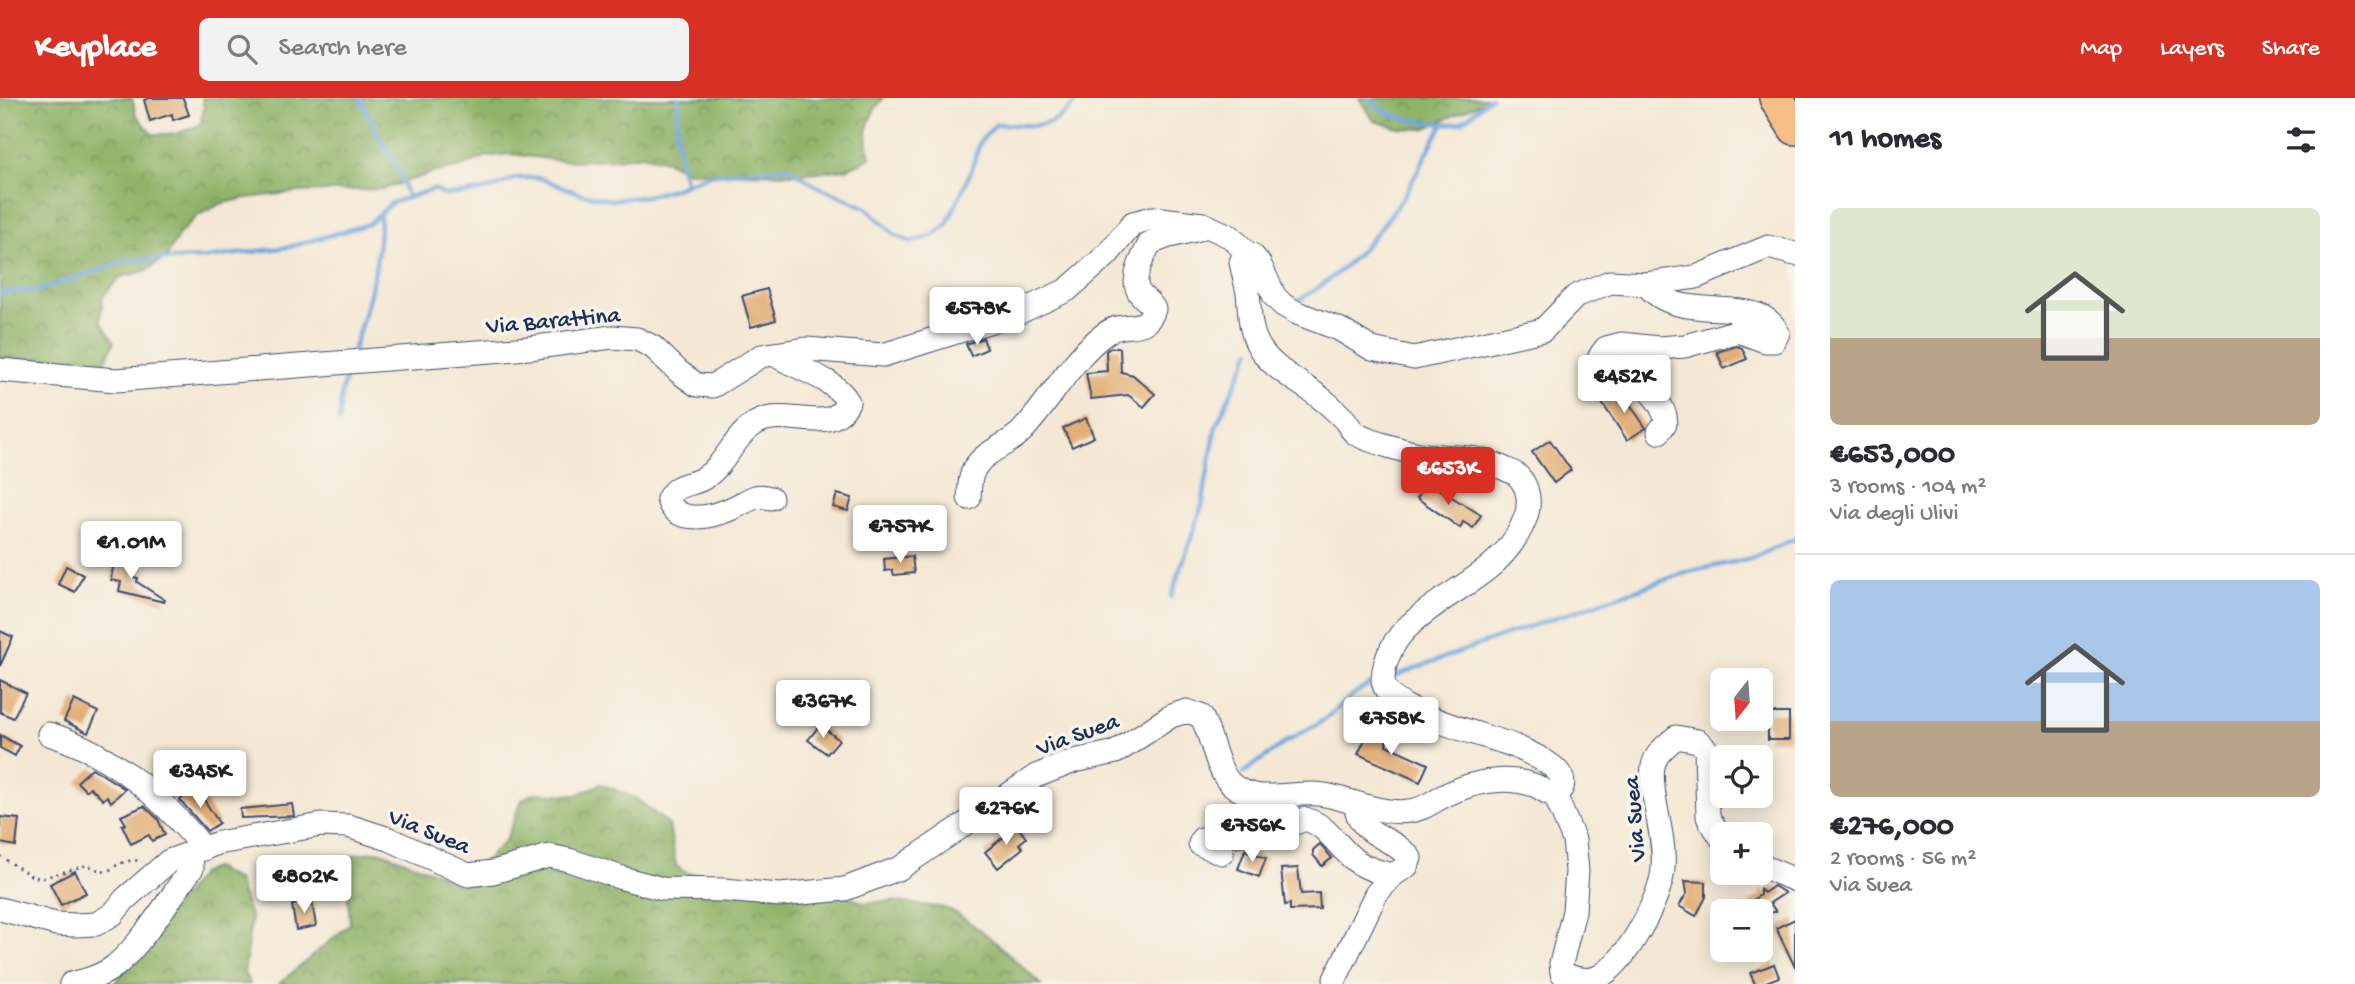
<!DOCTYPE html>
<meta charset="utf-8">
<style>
:root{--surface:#fff;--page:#f2f2f3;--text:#2b2b33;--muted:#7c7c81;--line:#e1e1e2;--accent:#d93025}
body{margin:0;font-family:"Gochi Hand",sans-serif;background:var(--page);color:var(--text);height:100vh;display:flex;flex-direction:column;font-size:26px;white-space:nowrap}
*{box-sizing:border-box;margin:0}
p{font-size:23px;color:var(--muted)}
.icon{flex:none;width:38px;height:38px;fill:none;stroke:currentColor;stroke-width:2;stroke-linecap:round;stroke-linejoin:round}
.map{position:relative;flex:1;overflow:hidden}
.drawer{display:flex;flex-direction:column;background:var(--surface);width:560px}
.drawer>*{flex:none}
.needle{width:46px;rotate:197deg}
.buttons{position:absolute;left:1710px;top:570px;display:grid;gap:14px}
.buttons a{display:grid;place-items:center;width:63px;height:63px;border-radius:10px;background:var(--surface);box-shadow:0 4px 18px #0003;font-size:35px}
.price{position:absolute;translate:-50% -60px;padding:0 16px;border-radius:7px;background:#fff;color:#222;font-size:23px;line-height:46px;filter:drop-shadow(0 2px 4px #0008)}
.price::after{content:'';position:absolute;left:50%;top:42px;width:21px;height:16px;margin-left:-10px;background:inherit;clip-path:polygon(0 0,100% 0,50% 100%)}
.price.on{background:var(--accent);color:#fff}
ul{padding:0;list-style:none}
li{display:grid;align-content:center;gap:14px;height:371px;padding:0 35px}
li+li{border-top:2px solid var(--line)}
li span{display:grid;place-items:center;height:217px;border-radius:10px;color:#555}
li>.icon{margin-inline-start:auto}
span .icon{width:126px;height:126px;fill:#fffc;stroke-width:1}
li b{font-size:30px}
h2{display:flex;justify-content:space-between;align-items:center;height:84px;padding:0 35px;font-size:30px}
header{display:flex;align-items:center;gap:42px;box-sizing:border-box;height:98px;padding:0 35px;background:var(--accent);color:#fff}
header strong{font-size:33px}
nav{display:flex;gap:38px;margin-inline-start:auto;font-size:24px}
.search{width:490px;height:63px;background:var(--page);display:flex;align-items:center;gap:18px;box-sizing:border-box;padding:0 24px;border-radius:10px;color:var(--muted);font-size:26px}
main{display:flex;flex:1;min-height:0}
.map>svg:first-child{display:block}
</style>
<header>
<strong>Keyplace</strong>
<div class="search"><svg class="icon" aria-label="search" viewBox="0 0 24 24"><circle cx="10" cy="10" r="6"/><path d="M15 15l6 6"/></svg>Search here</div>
<nav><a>Map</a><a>Layers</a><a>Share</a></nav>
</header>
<main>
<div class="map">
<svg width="1795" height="886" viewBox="0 0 1795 886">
<defs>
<pattern id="forest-crowns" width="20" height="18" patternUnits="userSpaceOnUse" patternTransform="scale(1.75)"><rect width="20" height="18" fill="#8fb368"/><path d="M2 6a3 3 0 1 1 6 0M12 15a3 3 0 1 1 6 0" fill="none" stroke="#749259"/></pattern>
</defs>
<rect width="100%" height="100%" fill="#f7f3e8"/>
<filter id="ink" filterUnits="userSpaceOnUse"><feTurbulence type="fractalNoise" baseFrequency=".0143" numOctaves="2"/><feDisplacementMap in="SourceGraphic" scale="14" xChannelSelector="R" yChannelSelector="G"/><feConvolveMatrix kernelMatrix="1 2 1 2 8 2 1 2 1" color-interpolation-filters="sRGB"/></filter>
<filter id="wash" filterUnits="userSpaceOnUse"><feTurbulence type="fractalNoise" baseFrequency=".00686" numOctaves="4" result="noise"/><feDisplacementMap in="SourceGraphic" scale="28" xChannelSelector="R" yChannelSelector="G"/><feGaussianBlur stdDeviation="1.57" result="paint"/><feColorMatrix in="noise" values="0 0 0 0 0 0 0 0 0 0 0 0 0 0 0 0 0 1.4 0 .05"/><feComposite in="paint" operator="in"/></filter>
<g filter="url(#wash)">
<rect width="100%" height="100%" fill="#f4e8d4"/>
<g fill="url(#forest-crowns)" stroke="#557163" stroke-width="2">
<path d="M0 0H132L136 17 152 36H176L200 27 204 10 202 0H883C865 22 865 33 870 60L847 71 796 76 689 74 667 63 642 57 617 61 564 63 510 56 484 59 461 69 435 74 383 91 297 94 246 100 220 106 197 118 179 136 167 159 145 173 120 179 103 198 100 222 114 244 103 268 53 262 0 260Z"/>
<polygon points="1359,0 1492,0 1424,31 1398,30 1374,23"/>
<polygon points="601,686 637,701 669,727 676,768 686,775 770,787 810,784 864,805 891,803 944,810 956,815 987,837 1041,886 279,886 350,826 346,766 354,757 379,753 452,781 487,761 506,742 522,702 533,695 577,697"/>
<polygon points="214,770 237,782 251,821 244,875 250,886 114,886 201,775"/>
</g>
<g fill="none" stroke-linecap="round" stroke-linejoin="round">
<g stroke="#71a6de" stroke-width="4.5">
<polyline points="360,0 382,45 394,62 408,100"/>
<path d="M679 0C675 34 676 53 686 86"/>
<path d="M1369 0C1374 5 1380 11 1386 14 1398 21 1447 29 1461 24 1472 19 1480 6 1491 0"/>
<path d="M0 195 39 192 129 162 207 160 289 149 369 126 391 105 434 91 444 97 468 95 493 90 516 80H540L581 96 612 102 647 98 673 91 709 77 788 69 815 87 867 110 895 137 911 144 932 138 946 128 971 73 980 44 996 26C1037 27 1051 35 1079 0"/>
<path d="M1299 202C1340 178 1376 140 1403 99 1418 77 1427 50 1443 27"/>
<path d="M352 257C366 210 381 166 380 116"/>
<polyline points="339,323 342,292 348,272"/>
<polyline points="1171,499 1202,408 1216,328 1251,252"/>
<polyline points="1389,580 1511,535 1688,474 1752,460 1795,441"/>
<polyline points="1243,675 1286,644 1324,622 1354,596 1370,586"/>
</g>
</g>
<g id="blocks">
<g fill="#e3af76">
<polygon points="150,0 183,0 189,17 173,22 172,16 150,23 144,2"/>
<polygon points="767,191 776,222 751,229 742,198"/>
<polygon points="983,240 987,251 971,258 966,246"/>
<polygon points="1737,248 1742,250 1747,261 1724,271 1717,254"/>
<polygon points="1110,250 1120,250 1121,274 1133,277 1155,296 1144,309 1128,297 1091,301 1086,275 1107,273 1106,253"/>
<polygon points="1621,293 1646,330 1627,342 1602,305"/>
<polygon points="1086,320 1094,339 1072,349 1063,330"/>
<polygon points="1550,342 1571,372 1554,385 1532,354"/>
<polygon points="1427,384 1481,417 1473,430 1463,424 1460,430 1417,400"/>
<polygon points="837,396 852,400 848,413 833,409"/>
<polygon points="912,458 914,475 894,477 892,472 885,473 884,461"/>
<polygon points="114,462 136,467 133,479 138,480 137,484 165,502 164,504 119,493 121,484 111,482"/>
<polygon points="66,468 83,477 75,494 58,486"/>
<polygon points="0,533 13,539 0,568"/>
<polygon points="0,582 26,595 13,620 0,614"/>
<polygon points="74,602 98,614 88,635 64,623"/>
<rect x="1768" y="615" width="21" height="27"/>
<polygon points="820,627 839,642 827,656 808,642"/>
<polygon points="1370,631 1387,639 1386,647 1428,666 1420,684 1358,656"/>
<polygon points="0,637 20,648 15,658 0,650"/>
<polygon points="92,670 125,691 111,704 107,698 103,702 90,689 86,693 77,684"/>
<polygon points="197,691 219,725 207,733 180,702"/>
<polygon points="292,706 294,718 241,720 240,711"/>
<polygon points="144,708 158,721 165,737 152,743 149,737 131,746 122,727 126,726 121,718"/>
<polygon points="0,719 19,721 16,748 0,745"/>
<polygon points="1017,728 1026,740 1019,746 1023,750 998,770 985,754"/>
<polygon points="1320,746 1332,760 1322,768 1313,757 1313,752"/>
<polygon points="1245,752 1266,760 1259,779 1238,771"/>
<polygon points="1298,770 1301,796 1319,795 1320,811 1290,812 1290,806 1285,807 1281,771"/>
<polygon points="75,773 86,795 61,807 50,786"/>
<polygon points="1685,783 1706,784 1706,799 1696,818 1679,808 1687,795"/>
<polygon points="1774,788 1785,795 1770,805 1776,814 1772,814 1760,821 1760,814 1755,814 1749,805 1760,797 1760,791 1764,795"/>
<polygon points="312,803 316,828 296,832 292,807"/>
<polygon points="1795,821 1795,869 1776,830"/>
<polygon points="1774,866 1779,879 1761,886 1755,886 1750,875"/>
</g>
</g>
</g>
<g filter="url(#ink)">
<use href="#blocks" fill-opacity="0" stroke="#3c4b70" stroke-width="2"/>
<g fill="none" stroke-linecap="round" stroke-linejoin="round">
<g stroke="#3c4b70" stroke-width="25">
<g id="minor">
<path d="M1646 186C1680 230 1758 192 1778 235L1774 243H1765L1738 233 1685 248 1659 250 1621 246 1606 250C1600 257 1594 266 1599 276 1612 277 1626 278 1638 284 1648 288 1669 314 1665 325 1665 327 1660 332 1659 334"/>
<polyline points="0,272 116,282 529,250 612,239 637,241 653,249 679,274 697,287 713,288 761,258 806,251 883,257 1020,214 1067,192 1107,157 1133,125 1153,120 1203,126 1231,139 1247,155"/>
<path d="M771 400C765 399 760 397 755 399 743 404 732 412 719 415 702 421 673 423 668 401 678 383 689 389 704 380 727 366 735 334 760 323 790 310 832 339 848 304 835 280 796 271 774 256"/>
<path d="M969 400C970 387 969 375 979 364 990 351 1010 346 1022 333 1051 303 1071 260 1106 235 1124 222 1146 237 1154 211 1150 203 1143 201 1139 194 1130 181 1144 157 1150 145L1169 138 1199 131"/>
<path d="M49 636C114 656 162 700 204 751"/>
<path d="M1555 697C1583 676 1528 654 1514 648 1488 637 1382 615 1383 581 1384 560 1395 540 1411 526 1451 488 1503 477 1525 421 1531 406 1529 388 1517 377 1513 374 1507 372 1503 370 1474 356 1455 360 1425 357 1411 355 1366 343 1355 335 1351 332 1348 326 1345 322 1338 315 1330 307 1322 301 1301 284 1271 271 1258 247 1249 231 1250 213 1248 195 1246 185 1243 174 1241 164L1247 155 1252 157 1259 165 1275 199 1283 207 1297 215 1339 231 1372 251 1414 260 1543 232 1576 198 1610 184 1646 186 1696 179 1768 149 1795 156"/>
<path d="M1222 755 1200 746 1202 741 1278 732 1305 721C1328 727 1338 750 1356 763 1367 771 1380 774 1393 777"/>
<polyline points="1760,767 1795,782"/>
<path d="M0 811 56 826 75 827 96 826 113 816 125 801 169 763 218 745 321 727 348 728 389 741 468 777 493 774 549 758 569 762 622 780 663 791 724 792 780 797 845 791 900 770 1036 678 1074 663 1116 654 1171 618 1187 613 1201 618C1212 637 1216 672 1231 686 1258 709 1295 691 1325 697 1353 702 1380 717 1409 713 1420 712 1428 707 1438 701 1455 692 1475 684 1494 683 1507 681 1524 683 1536 688 1543 691 1547 696 1555 697L1574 742 1577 773 1574 813 1561 866 1562 875C1574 881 1586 884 1598 879 1625 868 1662 798 1663 770 1666 737 1649 698 1653 668 1656 655 1666 648 1676 639L1698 643 1706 651 1708 719 1722 741"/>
<path d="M1335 881 1376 796 1393 777 1407 768 1410 760C1394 739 1356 737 1356 706"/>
<path d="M71 886C87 882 102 878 115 868 142 846 171 798 192 770L191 755"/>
</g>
</g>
<g stroke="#3c4b70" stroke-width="36">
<polyline id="highway" points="1776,0 1795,30"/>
</g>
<path stroke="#3c4b70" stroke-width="2.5" stroke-dasharray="2 5" stroke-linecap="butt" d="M0 758 33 779 43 780 87 767C113 779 103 772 124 764 129 762 136 763 142 762"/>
<use href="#minor" stroke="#fff" stroke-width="23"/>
<use href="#highway" stroke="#f7be88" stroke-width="33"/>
</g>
</g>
<g text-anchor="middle" stroke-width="7" stroke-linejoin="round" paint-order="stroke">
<g font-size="24" fill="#1b2f5e" stroke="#f7f3e8">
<text transform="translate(553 221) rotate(-5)" y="8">Via Barattina</text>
<text transform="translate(1077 635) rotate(-20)" y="8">Via Suea</text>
<text transform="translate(1633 721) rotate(-95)" y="8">Via Suea</text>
<text transform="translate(430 732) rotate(22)" y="8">Via Suea</text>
</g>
</g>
</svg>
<div class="buttons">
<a><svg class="needle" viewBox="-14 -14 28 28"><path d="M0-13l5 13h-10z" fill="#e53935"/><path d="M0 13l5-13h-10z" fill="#7c7c81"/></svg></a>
<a><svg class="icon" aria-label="locate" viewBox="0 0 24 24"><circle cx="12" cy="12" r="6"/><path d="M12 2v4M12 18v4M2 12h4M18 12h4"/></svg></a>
<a>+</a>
<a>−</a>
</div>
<b class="price" style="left:977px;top:249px">€578K</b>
<b class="price" style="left:1624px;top:317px">€452K</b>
<b class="price on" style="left:1448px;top:409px">€653K</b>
<b class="price" style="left:900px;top:467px">€757K</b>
<b class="price" style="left:131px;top:483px">€1.01M</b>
<b class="price" style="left:823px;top:642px">€367K</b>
<b class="price" style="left:1391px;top:659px">€758K</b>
<b class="price" style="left:200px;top:712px">€345K</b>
<b class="price" style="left:1006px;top:749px">€276K</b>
<b class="price" style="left:1252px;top:766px">€756K</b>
<b class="price" style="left:304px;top:817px">€802K</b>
</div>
<section class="drawer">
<h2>11 homes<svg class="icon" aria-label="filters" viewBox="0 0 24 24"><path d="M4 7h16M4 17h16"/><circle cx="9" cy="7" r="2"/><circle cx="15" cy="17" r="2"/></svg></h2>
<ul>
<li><span style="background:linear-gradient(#dfe7d0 60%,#b9a48a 0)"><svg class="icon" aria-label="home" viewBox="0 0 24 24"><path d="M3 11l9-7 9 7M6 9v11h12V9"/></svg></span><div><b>€653,000</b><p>3 rooms · 104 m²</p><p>Via degli Ulivi</p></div></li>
<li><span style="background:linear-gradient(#a9c7e8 65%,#b9a48a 0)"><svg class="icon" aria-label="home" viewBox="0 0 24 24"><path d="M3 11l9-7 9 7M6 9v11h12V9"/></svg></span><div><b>€276,000</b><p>2 rooms · 56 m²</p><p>Via Suea</p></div></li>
</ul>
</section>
</main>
